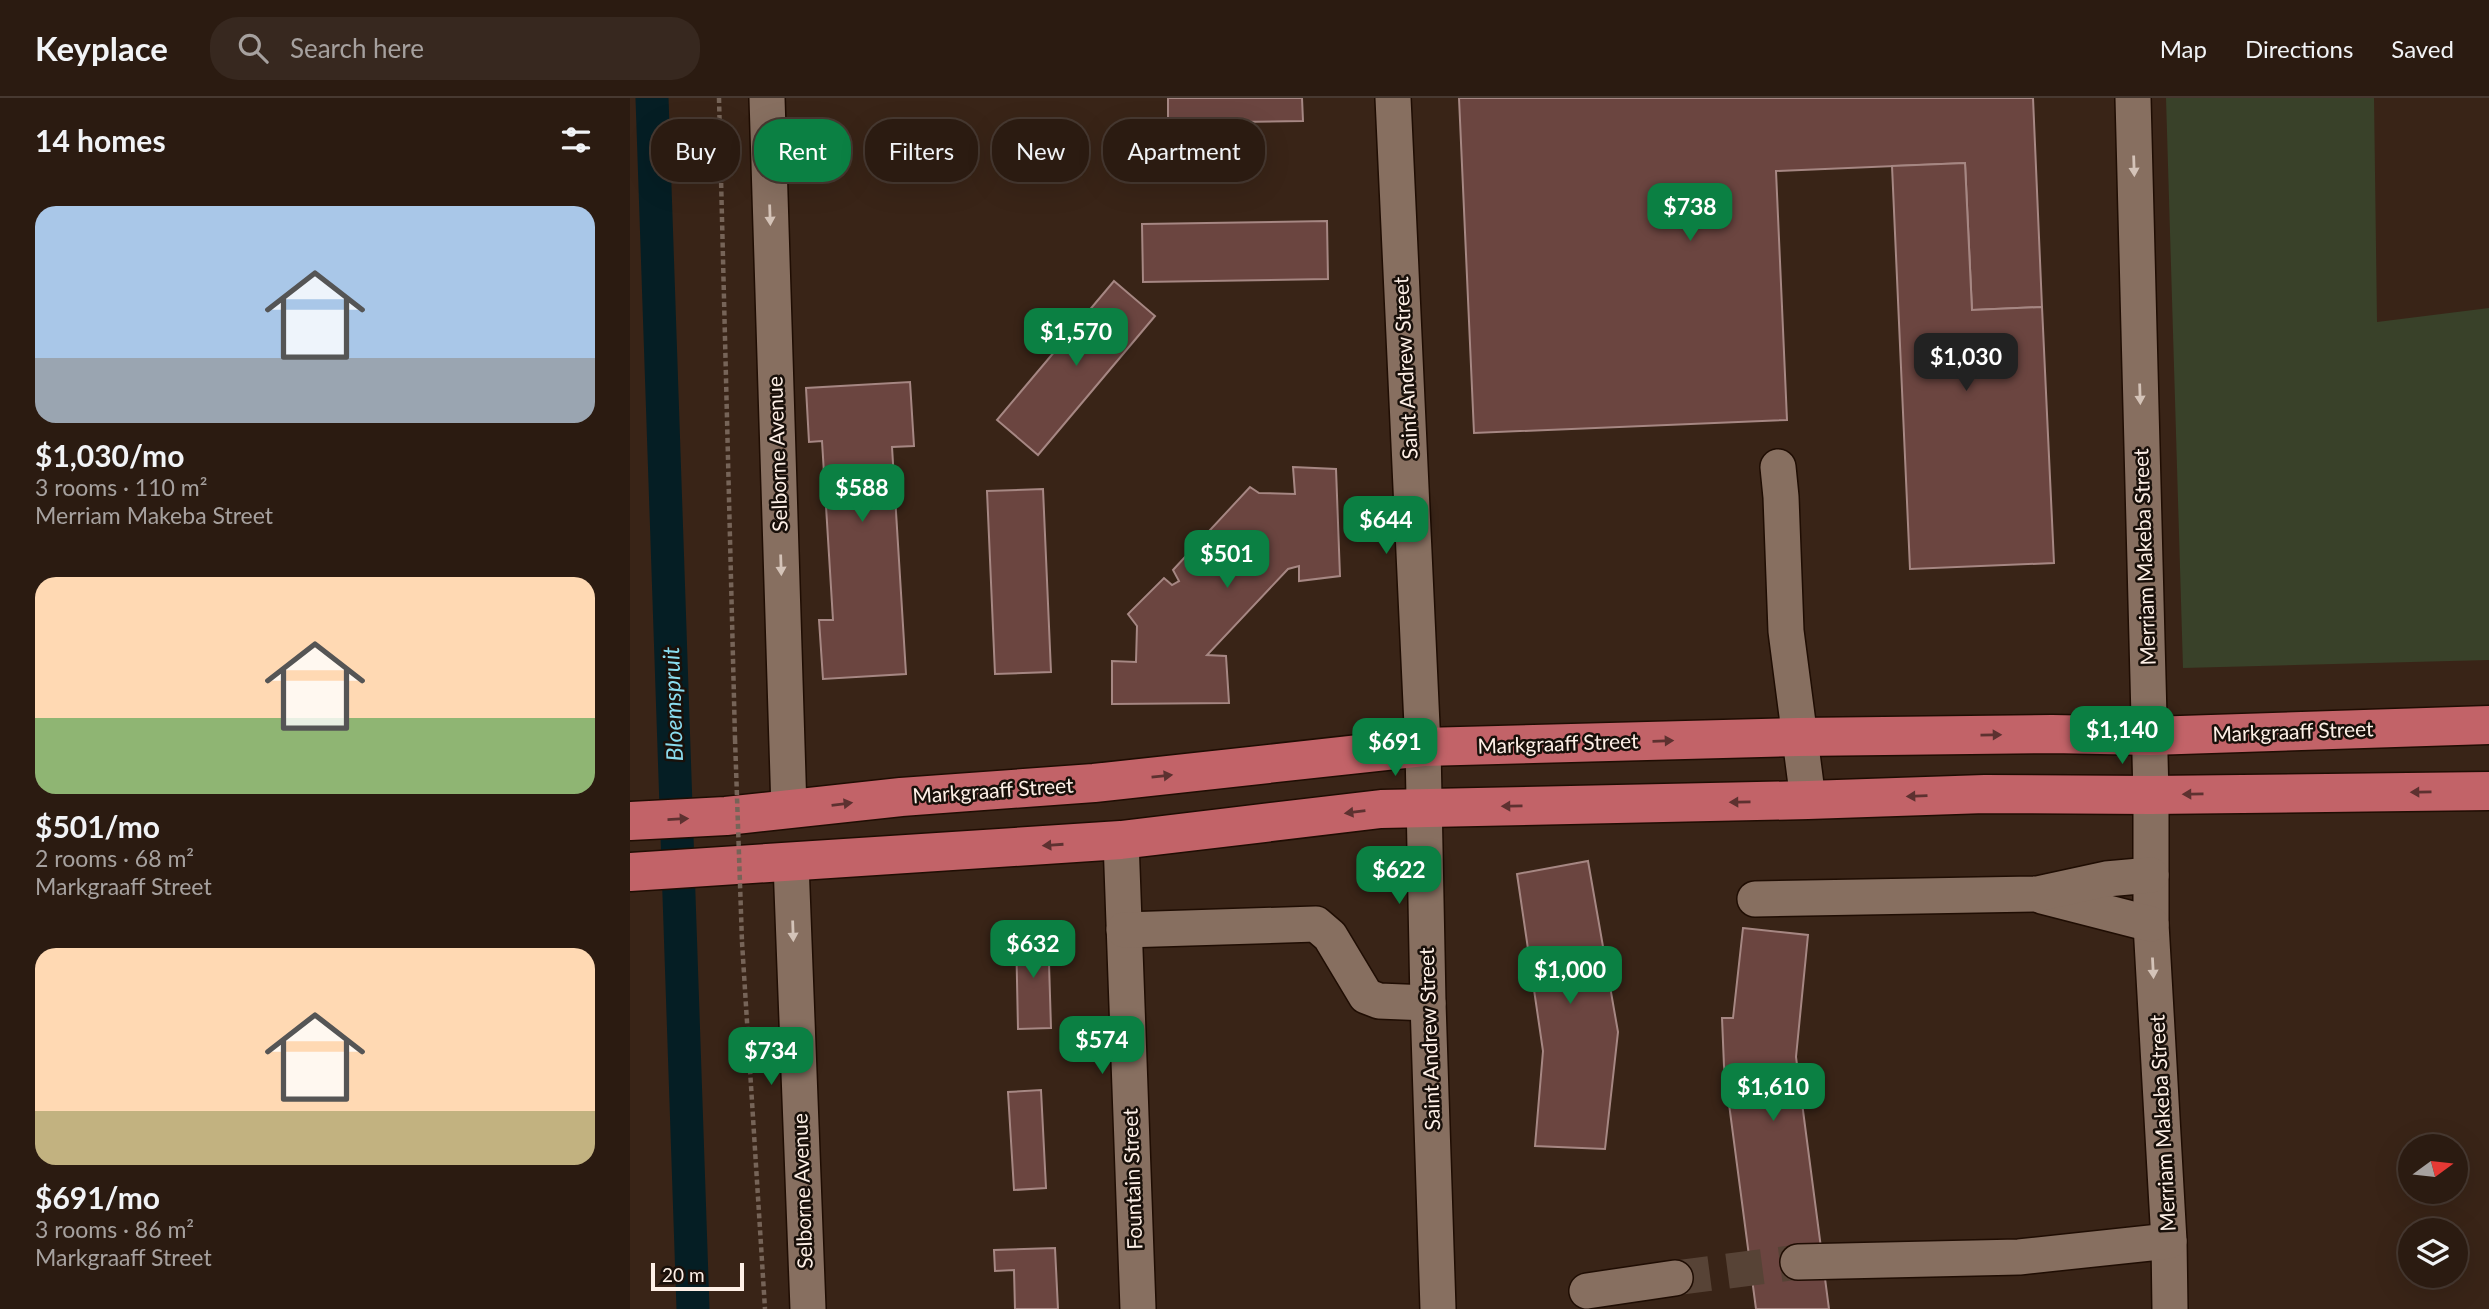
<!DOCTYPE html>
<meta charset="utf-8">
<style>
:root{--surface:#2b1b11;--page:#37281f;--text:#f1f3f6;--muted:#a6a19f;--line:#473931;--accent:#0b8043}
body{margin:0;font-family:Lato,sans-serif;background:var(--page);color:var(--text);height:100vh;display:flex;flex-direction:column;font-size:26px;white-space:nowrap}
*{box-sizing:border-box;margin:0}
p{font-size:23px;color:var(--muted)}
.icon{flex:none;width:38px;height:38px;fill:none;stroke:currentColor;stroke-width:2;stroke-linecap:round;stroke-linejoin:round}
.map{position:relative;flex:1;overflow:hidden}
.drawer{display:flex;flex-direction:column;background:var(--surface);width:630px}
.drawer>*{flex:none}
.guide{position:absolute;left:21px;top:21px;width:665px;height:63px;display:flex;gap:14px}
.needle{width:46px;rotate:75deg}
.controls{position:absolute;left:1768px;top:1036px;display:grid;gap:14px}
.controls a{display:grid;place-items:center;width:70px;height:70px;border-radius:50%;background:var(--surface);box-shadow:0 7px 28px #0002,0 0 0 2px var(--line);font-size:35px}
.scale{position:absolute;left:21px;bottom:18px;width:93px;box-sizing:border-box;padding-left:7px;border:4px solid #fef0e7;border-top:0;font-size:19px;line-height:24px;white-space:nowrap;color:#fef0e7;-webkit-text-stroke:5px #19100a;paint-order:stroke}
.price{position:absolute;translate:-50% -60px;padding:0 16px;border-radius:14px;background:var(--accent);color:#fff;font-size:23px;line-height:46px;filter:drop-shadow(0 2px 4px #0008)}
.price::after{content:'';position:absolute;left:50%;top:42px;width:21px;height:16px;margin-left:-10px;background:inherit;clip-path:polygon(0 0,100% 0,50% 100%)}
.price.on{background:#222;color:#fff}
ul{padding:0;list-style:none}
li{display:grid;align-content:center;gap:14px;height:371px;padding:0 35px}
li span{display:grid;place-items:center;height:217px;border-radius:21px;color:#555}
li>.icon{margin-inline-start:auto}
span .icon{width:126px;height:126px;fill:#fffc;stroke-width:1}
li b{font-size:30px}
h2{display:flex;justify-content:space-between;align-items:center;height:84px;padding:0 35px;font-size:30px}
.pill{padding:0 24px;border-radius:28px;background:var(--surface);box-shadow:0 7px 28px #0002,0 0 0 2px var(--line);font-size:24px;line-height:63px}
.pill.on{background:var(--accent);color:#fff}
header{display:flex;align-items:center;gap:42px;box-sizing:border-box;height:98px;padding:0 35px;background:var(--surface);border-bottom:2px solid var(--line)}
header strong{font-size:33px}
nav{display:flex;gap:38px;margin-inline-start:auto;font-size:24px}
.search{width:490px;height:63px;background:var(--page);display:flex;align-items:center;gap:18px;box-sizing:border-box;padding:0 24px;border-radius:28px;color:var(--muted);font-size:26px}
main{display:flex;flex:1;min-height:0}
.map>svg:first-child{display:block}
</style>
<header>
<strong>Keyplace</strong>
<div class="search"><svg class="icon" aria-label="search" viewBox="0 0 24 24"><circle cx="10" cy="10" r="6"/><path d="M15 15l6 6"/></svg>Search here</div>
<nav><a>Map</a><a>Directions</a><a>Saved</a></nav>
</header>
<main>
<section class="drawer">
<h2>14 homes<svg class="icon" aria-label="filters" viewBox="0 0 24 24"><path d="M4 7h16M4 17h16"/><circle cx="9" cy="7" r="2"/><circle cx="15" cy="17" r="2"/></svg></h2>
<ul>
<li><span style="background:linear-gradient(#a9c7e8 70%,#9aa5b1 0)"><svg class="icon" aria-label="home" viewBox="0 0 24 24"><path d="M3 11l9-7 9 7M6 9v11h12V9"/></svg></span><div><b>$1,030/mo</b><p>3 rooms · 110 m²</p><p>Merriam Makeba Street</p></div></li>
<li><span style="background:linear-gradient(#ffd9b3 65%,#8fb573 0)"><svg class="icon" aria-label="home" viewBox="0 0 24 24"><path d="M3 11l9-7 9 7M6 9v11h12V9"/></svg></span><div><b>$501/mo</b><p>2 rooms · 68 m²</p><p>Markgraaff Street</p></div></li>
<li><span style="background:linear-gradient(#ffd9b3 75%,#c2b280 0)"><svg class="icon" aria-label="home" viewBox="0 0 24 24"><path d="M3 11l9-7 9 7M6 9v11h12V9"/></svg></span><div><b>$691/mo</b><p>3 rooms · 86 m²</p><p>Markgraaff Street</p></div></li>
</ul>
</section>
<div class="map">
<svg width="1859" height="1211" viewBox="0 0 1859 1211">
<rect width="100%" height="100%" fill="#392417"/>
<polygon fill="#394129" points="1536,0 1744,0 1747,224 1859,210 1859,562 1553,570"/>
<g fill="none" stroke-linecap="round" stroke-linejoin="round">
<polyline stroke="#051e24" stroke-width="33" points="22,0 63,1211"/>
</g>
<g fill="#6b4540" stroke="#a68783" stroke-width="2">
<polygon points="538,0 672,0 673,23 538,25"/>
<polygon points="829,0 1403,0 1412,209 1342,212 1335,65 1146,73 1157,322 844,335"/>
<polygon points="1335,65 1342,212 1412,209 1424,465 1280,471 1262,68"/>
<polygon points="697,123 698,181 513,184 512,126"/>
<polygon points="484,183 525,218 408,357 367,322"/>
<polygon points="280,284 284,348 262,349 276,576 193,581 189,522 203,522 192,343 179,344 176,290"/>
<polygon points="663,369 706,371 710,478 669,483 669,468 658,471 577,557 596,558 599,605 482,606 482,563 506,564 507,528 498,516 534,480 542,487 549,483 543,472 620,389 629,395 665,396"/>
<polygon points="413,391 421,574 365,576 357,393"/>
<polygon points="958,763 988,934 975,1051 905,1048 913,953 887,776"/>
<polygon points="1113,830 1178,837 1166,959 1199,1211 1126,1211 1094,968 1092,920 1103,920"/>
<polygon points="418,833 421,930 388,931 386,834"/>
<polygon points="411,992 416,1090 384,1092 378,994"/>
<polygon points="425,1150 428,1211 385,1211 384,1172 365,1173 364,1152"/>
</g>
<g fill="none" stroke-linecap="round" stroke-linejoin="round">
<polyline stroke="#574336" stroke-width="35" stroke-dasharray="35 18" stroke-linecap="butt" points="1045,1180 1168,1164"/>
<g stroke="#1f0d03" stroke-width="38">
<g id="minor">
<polyline points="137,0 159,712"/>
<polyline points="763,0 793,649 798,905 808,1211"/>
<polyline points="1503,0 1521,697 1521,826 1539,1143 1540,1211"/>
<polyline points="1148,369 1151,399 1156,533 1178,702"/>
<polyline points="491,742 508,1211"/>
<polyline points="161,765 178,1211"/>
<polyline points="1412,798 1521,826"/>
<polyline points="1125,801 1407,796 1476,781 1521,777"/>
<polyline points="494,832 686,826 700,838 736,898 749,903 798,905"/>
<polyline points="1168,1164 1389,1159 1539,1143"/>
<polyline points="957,1193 1045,1180"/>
</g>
</g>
<g stroke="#1f0d03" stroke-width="41">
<g id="major">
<polyline points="0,723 96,718 271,699 464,685 793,649 1169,639 1422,636 1520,638 1859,627"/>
<polyline points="0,774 491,742 751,711 1178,702 1355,696 1521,697 1859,693"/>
</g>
</g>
<g stroke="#766458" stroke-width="4.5" stroke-dasharray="5 3.5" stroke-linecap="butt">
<polyline points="89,0 105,641"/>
<polyline points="112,844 135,1211"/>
</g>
<use href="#minor" stroke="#876f60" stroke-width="35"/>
<use href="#major" stroke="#c26368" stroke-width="38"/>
<polyline stroke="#766458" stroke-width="4.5" stroke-dasharray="5 3.5" stroke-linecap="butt" points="105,641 112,844"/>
</g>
<defs><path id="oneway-solid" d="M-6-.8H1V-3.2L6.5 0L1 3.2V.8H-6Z" transform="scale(1.75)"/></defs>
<g fill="#d4c3b8">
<use href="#oneway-solid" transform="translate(1504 68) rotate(88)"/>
<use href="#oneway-solid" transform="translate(140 117) rotate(88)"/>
<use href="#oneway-solid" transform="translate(1510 296) rotate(88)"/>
<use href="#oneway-solid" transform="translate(151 467) rotate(88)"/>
<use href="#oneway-solid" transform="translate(163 833) rotate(88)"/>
<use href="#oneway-solid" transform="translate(1523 870) rotate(87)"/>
</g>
<g fill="#5d3130">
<use href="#oneway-solid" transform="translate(1361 637) rotate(-1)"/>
<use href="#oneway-solid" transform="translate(1033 643) rotate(-2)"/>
<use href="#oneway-solid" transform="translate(532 678) rotate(-6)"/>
<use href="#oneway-solid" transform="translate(1791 694) rotate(179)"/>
<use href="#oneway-solid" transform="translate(1563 696) rotate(179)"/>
<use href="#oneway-solid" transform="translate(1287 698) rotate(178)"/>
<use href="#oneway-solid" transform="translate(1110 704) rotate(179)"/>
<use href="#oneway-solid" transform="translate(212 706) rotate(-7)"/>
<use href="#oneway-solid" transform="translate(882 708) rotate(179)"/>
<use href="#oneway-solid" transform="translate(725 714) rotate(173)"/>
<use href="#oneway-solid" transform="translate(48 721) rotate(-3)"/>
<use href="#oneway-solid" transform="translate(423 747) rotate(176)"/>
</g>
<g text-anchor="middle" stroke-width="5" stroke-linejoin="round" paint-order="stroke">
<g font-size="21" fill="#fef0e7" stroke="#19100a">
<text transform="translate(776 270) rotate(-93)" y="7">Saint Andrew Street</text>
<text transform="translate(148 356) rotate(-92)" y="7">Selborne Avenue</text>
<text transform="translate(1515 459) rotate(-92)" y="7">Merriam Makeba Street</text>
<text transform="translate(1663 634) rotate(-2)" y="7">Markgraaff Street</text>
<text transform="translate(928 646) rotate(-2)" y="7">Markgraaff Street</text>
<text transform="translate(363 693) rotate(-4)" y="7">Markgraaff Street</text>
<text transform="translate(800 941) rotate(-92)" y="7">Saint Andrew Street</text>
<text transform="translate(1533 1025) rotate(-93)" y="7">Merriam Makeba Street</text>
<text transform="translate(503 1081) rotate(-92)" y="7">Fountain Street</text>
<text transform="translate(173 1093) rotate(-92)" y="7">Selborne Avenue</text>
</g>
<g font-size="23" font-style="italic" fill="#8adcef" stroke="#19100a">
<text transform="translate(43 606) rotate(-92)" y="8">Bloemspruit</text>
</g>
</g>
</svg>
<div class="controls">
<a><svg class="needle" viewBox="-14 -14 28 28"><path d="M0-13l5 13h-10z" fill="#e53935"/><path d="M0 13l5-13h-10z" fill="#a6a19f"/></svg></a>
<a><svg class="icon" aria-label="layers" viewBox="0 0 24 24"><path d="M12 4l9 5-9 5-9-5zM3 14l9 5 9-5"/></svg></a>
</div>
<div class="scale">20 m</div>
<b class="price" style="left:1060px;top:145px">$738</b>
<b class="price" style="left:446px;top:270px">$1,570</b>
<b class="price on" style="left:1336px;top:295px">$1,030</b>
<b class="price" style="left:232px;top:426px">$588</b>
<b class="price" style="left:756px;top:458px">$644</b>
<b class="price" style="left:597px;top:492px">$501</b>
<b class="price" style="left:1492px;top:668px">$1,140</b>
<b class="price" style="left:765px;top:680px">$691</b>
<b class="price" style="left:769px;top:808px">$622</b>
<b class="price" style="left:403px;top:882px">$632</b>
<b class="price" style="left:940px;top:908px">$1,000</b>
<b class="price" style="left:472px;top:978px">$574</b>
<b class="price" style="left:141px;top:989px">$734</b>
<b class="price" style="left:1143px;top:1025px">$1,610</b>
<div class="guide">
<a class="pill">Buy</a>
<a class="pill on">Rent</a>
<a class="pill">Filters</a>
<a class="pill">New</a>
<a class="pill">Apartment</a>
</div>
</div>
</main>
